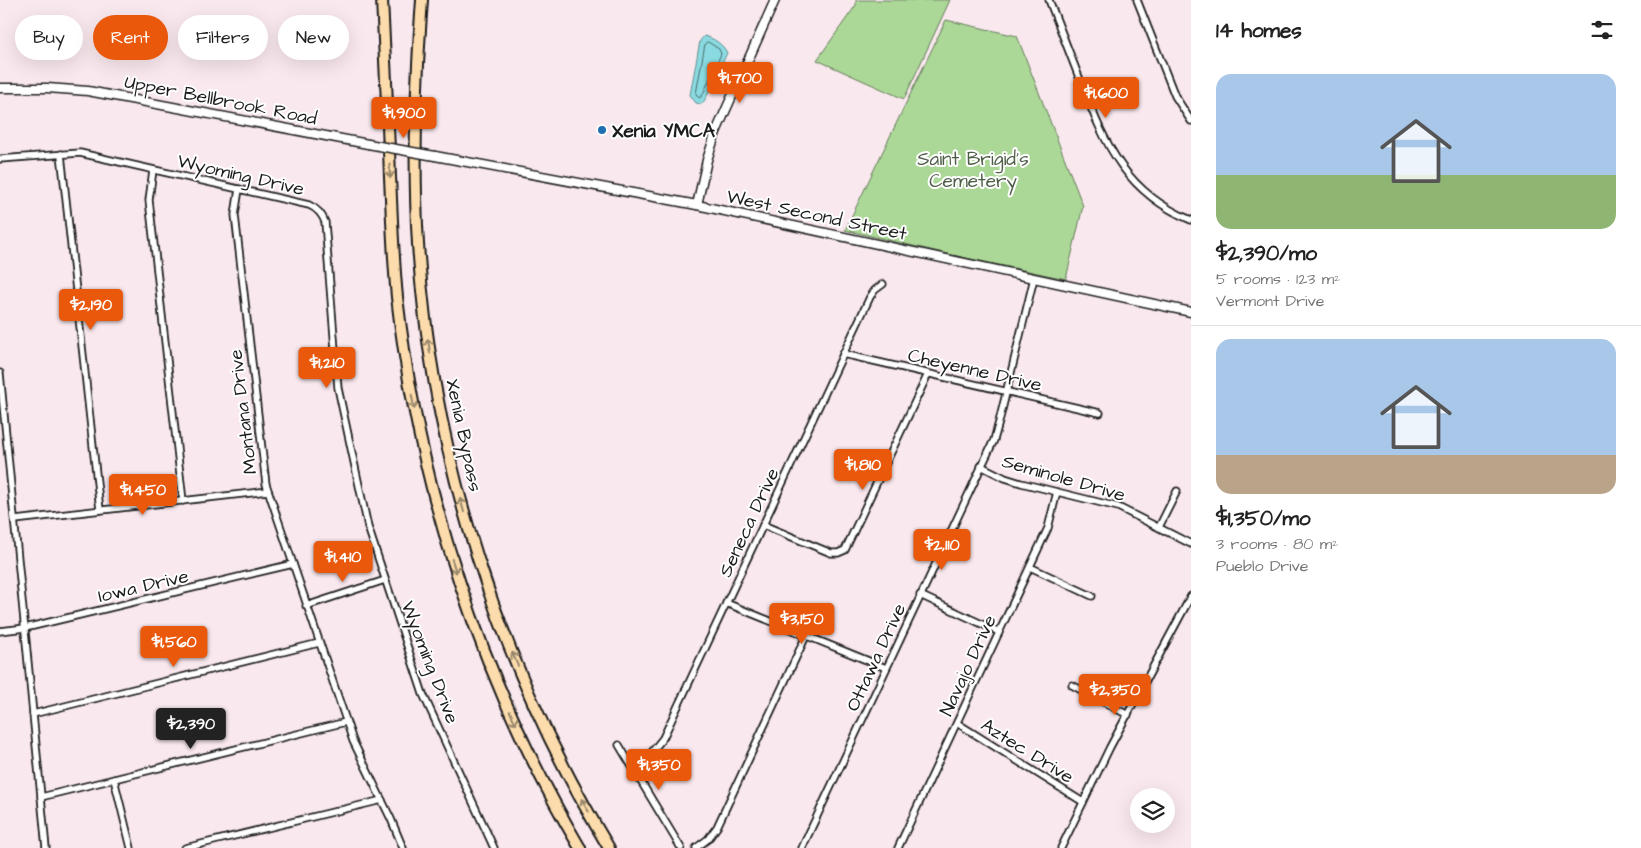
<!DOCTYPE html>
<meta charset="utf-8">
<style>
:root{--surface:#fff;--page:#f6f6f6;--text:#222;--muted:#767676;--line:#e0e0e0;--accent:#ea580c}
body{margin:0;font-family:"Architects Daughter",sans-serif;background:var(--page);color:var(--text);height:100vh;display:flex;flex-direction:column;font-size:19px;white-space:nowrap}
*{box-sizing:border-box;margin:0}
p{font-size:16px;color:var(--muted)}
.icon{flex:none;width:28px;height:28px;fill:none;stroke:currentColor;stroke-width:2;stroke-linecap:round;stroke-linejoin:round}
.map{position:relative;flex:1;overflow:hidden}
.panel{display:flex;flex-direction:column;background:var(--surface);width:450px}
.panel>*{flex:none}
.top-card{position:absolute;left:15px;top:15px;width:475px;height:45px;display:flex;gap:10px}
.buttons{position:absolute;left:1130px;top:788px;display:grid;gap:10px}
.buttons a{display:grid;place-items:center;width:45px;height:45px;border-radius:50%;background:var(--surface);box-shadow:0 5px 20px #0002;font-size:25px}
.price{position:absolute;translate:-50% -42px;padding:0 11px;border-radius:5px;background:var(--accent);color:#fff;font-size:16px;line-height:32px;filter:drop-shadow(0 1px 2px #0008)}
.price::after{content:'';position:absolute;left:50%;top:30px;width:15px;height:11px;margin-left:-8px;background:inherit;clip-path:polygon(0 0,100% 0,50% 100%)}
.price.on{background:#222;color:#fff}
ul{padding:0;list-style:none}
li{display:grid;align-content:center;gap:10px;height:265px;padding:0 25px}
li+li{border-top:1px solid var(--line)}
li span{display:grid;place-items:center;height:155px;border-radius:15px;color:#555}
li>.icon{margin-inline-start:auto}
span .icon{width:90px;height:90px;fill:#fffc;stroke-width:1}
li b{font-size:21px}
h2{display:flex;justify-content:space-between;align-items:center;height:60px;padding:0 25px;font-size:21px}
.tag{padding:0 18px;border-radius:22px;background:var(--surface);box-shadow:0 5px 20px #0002;font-size:18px;line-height:45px}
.tag.on{background:var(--accent);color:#fff}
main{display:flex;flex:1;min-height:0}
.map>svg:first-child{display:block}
</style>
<main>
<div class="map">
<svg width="1191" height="848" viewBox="0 0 1191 848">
<rect width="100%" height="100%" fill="#f9e8ed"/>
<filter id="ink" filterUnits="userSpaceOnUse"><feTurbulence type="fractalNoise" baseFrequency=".02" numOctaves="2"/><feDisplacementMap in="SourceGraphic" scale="10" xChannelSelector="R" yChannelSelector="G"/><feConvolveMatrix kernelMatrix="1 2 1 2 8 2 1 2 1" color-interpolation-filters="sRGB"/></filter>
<g filter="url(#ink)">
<g fill="#abd897" stroke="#647a5a">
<polygon points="856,0 950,0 904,99 817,60 856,5"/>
<polygon points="946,20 1017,36 1083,206 1066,279 952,255 845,230"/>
</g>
<path fill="#8adbe1" stroke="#5e8f92" d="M704 36C713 38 723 44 727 53L706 98 702 104 696 103 690 95 700 41Z"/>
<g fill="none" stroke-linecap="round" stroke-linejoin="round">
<polygon stroke="#48686b" stroke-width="1" points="708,42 719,49 721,54 702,96 699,98 696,94 705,44"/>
<g stroke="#1c1c1c" stroke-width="9">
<g id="street">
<path d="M1049 0C1060 29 1071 57 1082 85 1106 147 1127 193 1191 220"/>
<polyline points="1137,0 1175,96 1191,121"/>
<polyline points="61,154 100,510"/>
<path d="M0 159 80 153 309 205C318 209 322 214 325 222L338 388 368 527 423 694 494 848"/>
<polyline points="153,170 149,200 183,501"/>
<polyline points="239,189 235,215 266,484 353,741 391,819 403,848"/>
<polyline points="843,354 1100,413"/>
<polyline points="0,373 46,848"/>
<polyline points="981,466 1005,478 1021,483 1118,507 1191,544"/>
<polyline points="15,520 268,491"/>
<polyline points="763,525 831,553 838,553 845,550 928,374"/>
<polyline points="1159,527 1177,491"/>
<polyline points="1030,567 1092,596"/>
<polyline points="920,595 999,632"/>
<polyline points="726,603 886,668"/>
<polyline points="306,606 385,580"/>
<polyline points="0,631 25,628 293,564"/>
<polyline points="1072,685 1128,715"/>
<polyline points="33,714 319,643"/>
<polyline points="957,723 1083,802"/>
<polyline points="619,745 681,848"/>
<polyline points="632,766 651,753 663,738 870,297 875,290 883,284"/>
<polyline points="114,779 131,848"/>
<polyline points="41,797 346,722"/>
<polyline points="185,848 382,800"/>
<polyline points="696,848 708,839 717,827 806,636"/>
<polyline points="802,848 994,440 999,422 1034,278"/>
<polyline points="898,848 1048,528 1057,492"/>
<polyline points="1061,848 1110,747 1191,596"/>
</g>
</g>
<g stroke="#1c1c1c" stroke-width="11">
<g id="secondary">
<polyline points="0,88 47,88 88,91 368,144"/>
<polyline points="435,156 697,205 1191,312"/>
<polyline points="697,205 707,160 716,132 775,0"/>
</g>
</g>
<g stroke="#1c1c1c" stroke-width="14">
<g id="highway">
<path d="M382 0C385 59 388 118 390 177 392 217 393 257 397 297 419 491 481 680 580 848"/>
<path d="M422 0C416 81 413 162 418 244 432 457 499 665 609 848"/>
</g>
</g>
<use href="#street" stroke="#fff" stroke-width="5.5"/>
<use href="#secondary" stroke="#fff" stroke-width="8"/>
<use href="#highway" stroke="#fcdcac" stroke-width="10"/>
<g stroke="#1c1c1c" stroke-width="11" stroke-linecap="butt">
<polyline id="secondary-bridge" points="368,144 435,156"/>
</g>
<use href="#secondary-bridge" stroke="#fff" stroke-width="8"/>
</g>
<defs><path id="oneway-shaft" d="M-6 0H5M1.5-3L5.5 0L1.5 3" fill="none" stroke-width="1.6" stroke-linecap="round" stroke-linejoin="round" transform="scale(1.25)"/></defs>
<g stroke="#97866b">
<use href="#oneway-shaft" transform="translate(390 171) rotate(87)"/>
<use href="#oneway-shaft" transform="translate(429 346) rotate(-99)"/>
<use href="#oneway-shaft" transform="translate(413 402) rotate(79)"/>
<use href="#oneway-shaft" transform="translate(462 505) rotate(-106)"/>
<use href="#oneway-shaft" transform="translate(454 566) rotate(72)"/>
<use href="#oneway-shaft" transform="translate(515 659) rotate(-113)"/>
<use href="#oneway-shaft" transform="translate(513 718) rotate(65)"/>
<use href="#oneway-shaft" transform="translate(585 805) rotate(-119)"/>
</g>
</g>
<circle fill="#1f6fb2" stroke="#fff" stroke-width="2" cx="602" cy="130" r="5"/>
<g text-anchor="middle" stroke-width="4" stroke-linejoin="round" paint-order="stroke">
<g font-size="19" fill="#1c1c1c" stroke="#fff">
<text transform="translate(221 99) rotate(11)" y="7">Upper Bellbrook Road</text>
<text transform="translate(241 174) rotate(13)" y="7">Wyoming Drive</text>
<text transform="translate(817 214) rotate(12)" y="7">West Second Street</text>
<text transform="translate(975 369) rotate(13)" y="7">Cheyenne Drive</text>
<text transform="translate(242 412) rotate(-97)" y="7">Montana Drive</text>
<text transform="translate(465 435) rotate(78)" y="7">Xenia Bypass</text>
<text transform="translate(1064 477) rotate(16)" y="7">Seminole Drive</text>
<text transform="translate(748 522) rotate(-65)" y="7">Seneca Drive</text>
<text transform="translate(143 585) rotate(-13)" y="7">Iowa Drive</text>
<text transform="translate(875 657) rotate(-65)" y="7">Ottawa Drive</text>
<text transform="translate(431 662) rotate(69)" y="7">Wyoming Drive</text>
<text transform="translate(967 665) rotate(-65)" y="7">Navajo Drive</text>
<text transform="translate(1028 750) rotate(32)" y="7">Aztec Drive</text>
</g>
<g font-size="19" font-weight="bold" fill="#1c1c1c" stroke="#fff" text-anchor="start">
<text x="612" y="137">Xenia YMCA</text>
</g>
<g font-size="19" fill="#4e5e47" stroke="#fff">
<text x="973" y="165">Saint Brigid’s<tspan x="973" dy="22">Cemetery</tspan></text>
</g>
</g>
</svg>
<div class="buttons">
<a><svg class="icon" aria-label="layers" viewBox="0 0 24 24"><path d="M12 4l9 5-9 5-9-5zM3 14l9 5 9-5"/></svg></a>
</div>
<b class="price" style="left:740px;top:104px">$1,700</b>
<b class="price" style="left:1106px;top:119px">$1,600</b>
<b class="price" style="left:404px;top:139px">$1,900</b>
<b class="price" style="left:91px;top:331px">$2,190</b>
<b class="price" style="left:327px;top:389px">$1,210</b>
<b class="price" style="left:863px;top:491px">$1,810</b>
<b class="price" style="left:143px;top:516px">$1,450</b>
<b class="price" style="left:942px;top:571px">$2,110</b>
<b class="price" style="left:343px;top:583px">$1,410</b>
<b class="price" style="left:802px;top:645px">$3,150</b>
<b class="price" style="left:174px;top:668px">$1,560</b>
<b class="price" style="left:1115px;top:716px">$2,350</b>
<b class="price on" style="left:191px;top:750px">$2,390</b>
<b class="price" style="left:659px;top:791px">$1,350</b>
<div class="top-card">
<a class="tag">Buy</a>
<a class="tag on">Rent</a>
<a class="tag">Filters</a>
<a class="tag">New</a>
</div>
</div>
<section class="panel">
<h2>14 homes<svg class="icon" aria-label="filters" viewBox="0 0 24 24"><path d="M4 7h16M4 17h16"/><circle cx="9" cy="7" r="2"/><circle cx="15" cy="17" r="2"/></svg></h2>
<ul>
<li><span style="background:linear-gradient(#a9c7e8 65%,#8fb573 0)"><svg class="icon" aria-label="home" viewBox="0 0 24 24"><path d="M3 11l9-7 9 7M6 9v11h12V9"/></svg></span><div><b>$2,390/mo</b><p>5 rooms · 123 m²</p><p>Vermont Drive</p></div></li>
<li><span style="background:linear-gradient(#a9c7e8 75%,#b9a48a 0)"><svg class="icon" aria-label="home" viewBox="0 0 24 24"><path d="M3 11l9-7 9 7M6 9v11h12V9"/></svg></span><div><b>$1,350/mo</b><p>3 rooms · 80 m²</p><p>Pueblo Drive</p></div></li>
</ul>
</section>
</main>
